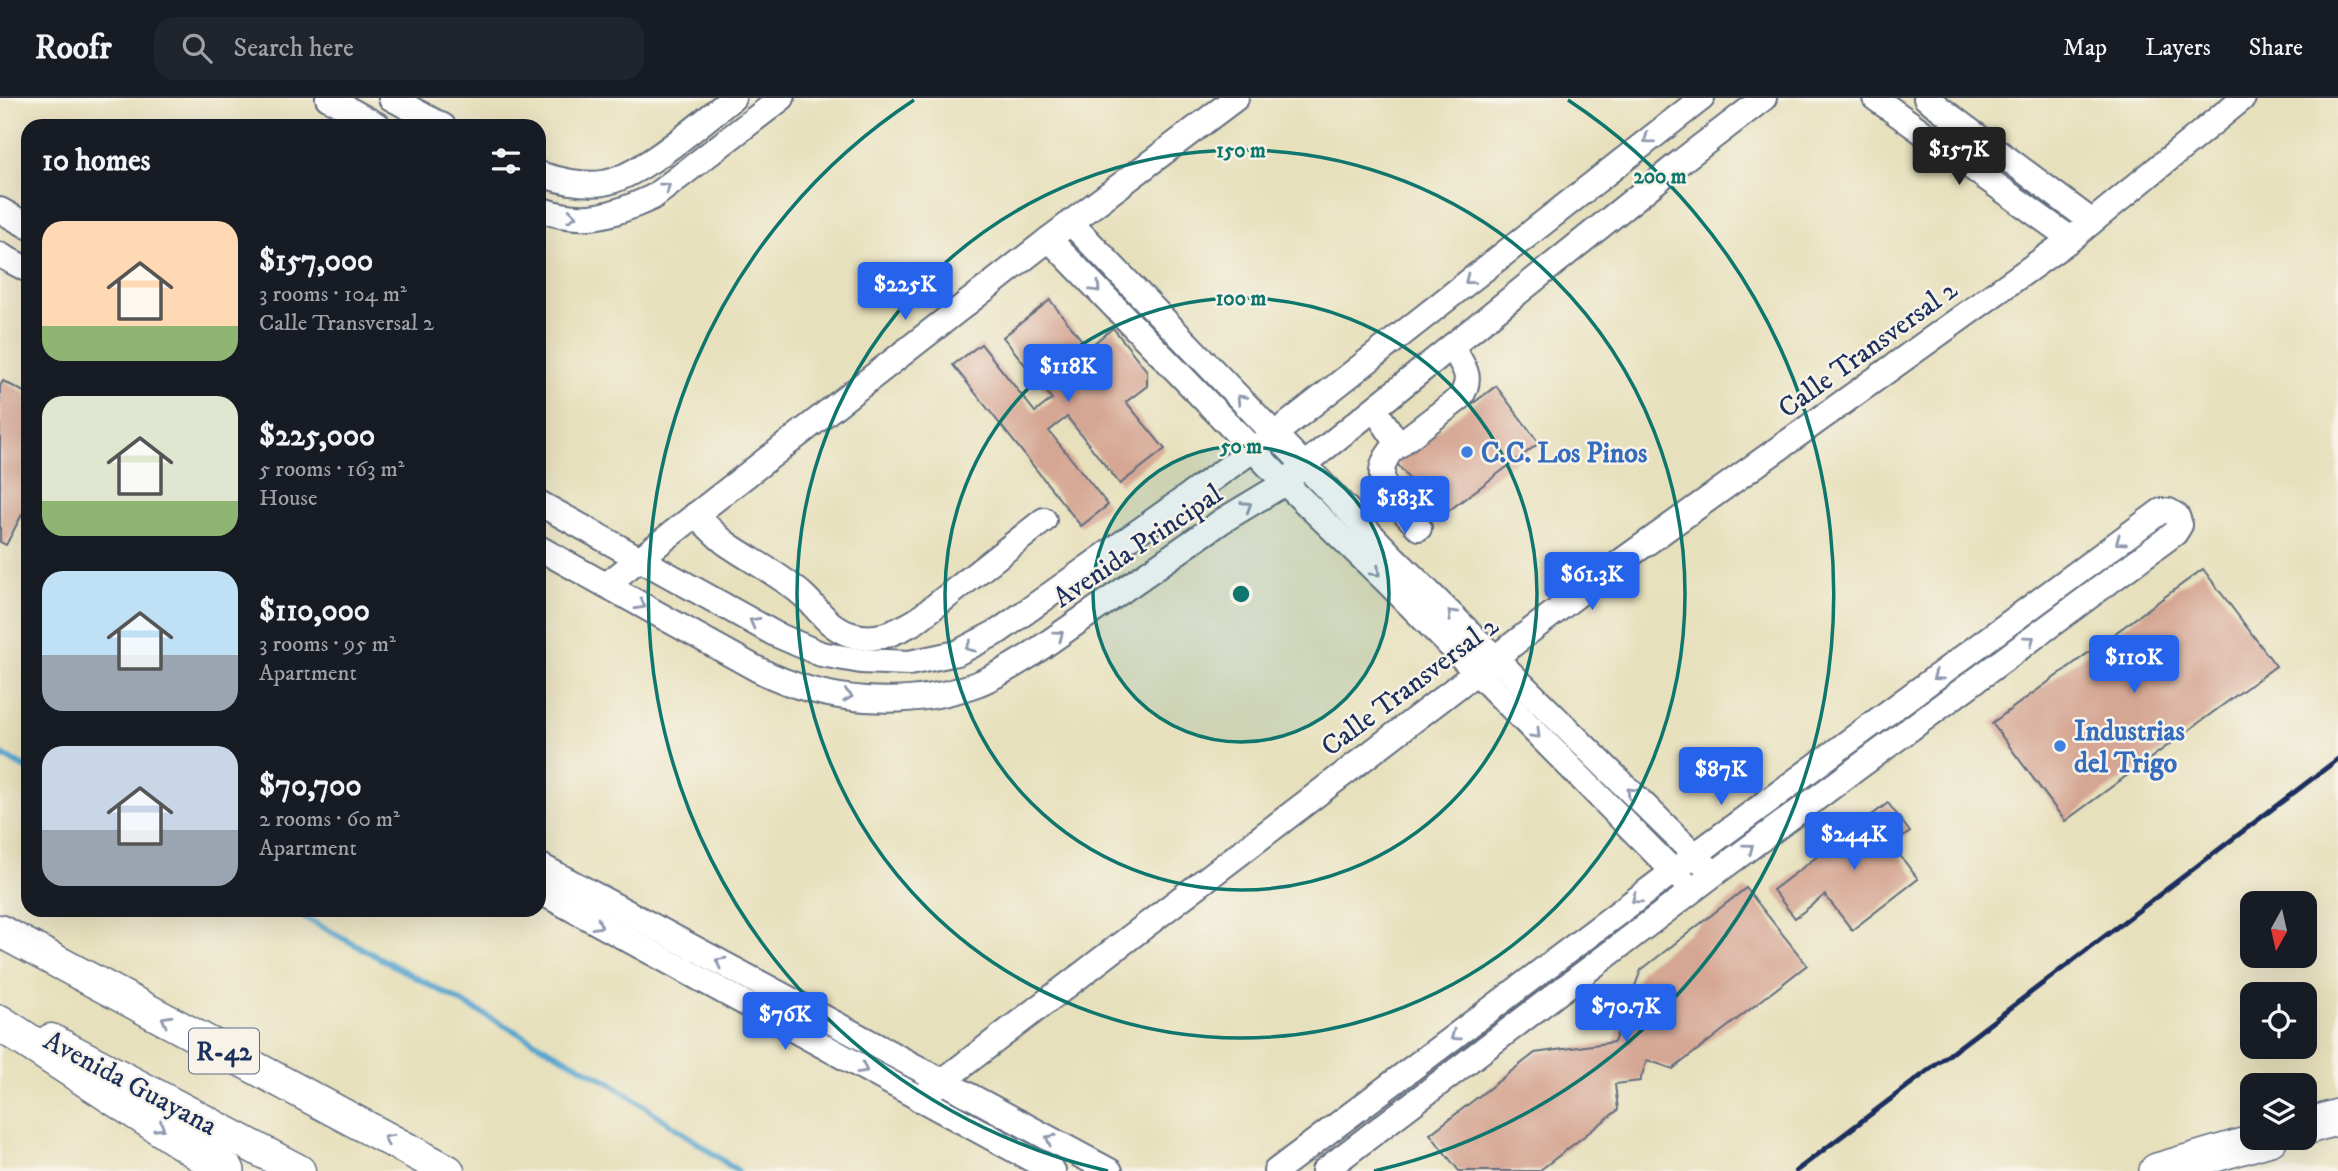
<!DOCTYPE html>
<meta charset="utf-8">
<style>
:root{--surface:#171b24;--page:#20242c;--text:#f1f3f6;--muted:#9ea1a6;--line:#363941;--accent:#2563eb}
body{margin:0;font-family:"IM FELL DW Pica",serif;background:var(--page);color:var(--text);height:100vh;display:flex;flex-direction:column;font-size:26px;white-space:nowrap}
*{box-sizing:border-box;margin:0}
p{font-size:23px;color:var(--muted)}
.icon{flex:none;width:38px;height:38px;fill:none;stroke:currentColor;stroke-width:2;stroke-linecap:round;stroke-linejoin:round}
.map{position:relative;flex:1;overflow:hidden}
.panel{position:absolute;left:21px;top:21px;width:525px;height:798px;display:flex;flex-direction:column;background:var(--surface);border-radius:21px;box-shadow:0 7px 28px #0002}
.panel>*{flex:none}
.needle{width:46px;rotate:188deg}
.fabs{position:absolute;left:2240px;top:793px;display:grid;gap:14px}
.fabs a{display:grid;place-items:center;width:77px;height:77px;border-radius:14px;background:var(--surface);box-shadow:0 7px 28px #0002;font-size:35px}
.price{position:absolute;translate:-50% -60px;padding:0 16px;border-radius:7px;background:var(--accent);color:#fff;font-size:23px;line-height:46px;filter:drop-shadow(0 2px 4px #0008)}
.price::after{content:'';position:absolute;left:50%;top:42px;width:21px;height:16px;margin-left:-10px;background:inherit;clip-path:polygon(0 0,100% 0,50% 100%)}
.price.active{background:#222;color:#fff}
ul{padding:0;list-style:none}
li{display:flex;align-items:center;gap:21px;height:175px;padding:0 21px}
li span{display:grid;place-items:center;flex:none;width:196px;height:140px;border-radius:21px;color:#555}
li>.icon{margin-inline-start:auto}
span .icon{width:84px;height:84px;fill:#fffc;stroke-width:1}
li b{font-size:30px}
h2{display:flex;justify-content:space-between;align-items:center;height:84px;padding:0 21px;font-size:30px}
header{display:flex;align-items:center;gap:42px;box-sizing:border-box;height:98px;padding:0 35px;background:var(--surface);border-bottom:2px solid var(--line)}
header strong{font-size:33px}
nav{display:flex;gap:38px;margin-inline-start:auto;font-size:24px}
.search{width:490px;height:63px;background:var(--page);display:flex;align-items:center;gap:18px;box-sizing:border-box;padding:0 24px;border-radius:21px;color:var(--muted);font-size:26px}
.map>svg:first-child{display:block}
</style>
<header>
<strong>Roofr</strong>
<div class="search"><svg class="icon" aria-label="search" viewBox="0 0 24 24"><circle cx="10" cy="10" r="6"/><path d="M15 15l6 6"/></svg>Search here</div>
<nav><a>Map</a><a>Layers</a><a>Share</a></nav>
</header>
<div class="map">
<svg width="2338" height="1073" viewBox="0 0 2338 1073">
<rect width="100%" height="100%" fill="#f7f3e8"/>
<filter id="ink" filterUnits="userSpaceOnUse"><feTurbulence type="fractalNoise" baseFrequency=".0143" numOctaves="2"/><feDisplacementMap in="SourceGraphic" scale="14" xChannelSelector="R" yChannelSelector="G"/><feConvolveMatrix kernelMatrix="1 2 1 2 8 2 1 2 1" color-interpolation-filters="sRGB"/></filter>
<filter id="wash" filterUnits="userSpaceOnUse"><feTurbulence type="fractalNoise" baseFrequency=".00686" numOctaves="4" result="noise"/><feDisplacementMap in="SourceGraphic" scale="28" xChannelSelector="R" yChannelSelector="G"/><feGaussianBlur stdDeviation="1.57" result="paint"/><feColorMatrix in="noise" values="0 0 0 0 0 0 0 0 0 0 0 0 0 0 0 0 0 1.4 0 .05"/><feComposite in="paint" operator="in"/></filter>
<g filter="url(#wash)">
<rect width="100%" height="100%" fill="#e7e0bc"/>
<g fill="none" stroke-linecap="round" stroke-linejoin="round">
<g stroke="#54a4ce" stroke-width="6">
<polyline points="0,656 28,671"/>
<polyline points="291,812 611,985 738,1073"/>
</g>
</g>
<g id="blocks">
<g fill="#d5a693">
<polygon points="1050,202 1088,250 1113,230 1147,273 1147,288 1126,304 1165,351 1120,386 1067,319 1049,333 1108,407 1081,428 953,267 981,246 1035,314 1052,301 1003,239"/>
<polygon points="3,283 28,296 28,405 6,447 0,444 0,288"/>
<polygon points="1496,288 1539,345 1439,420 1396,364"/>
<polygon points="2203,471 2276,568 2065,723 1992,625"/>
<polygon points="1888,705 1910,734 1892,747 1918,781 1852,832 1825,797 1795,820 1773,792"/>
<polygon points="1746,790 1807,867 1673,971 1647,962 1640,983 1615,986 1618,1012 1539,1073 1459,1073 1430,1036 1535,955 1614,944 1641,872"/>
</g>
</g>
</g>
<g filter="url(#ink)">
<use href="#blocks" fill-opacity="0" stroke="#626d7f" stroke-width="2"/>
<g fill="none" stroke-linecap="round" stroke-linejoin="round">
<g stroke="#626d7f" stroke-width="28">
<g id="minor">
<polyline points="328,0 379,28"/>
<polyline points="391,0 443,28"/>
<polyline points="1875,0 2071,141"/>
<polyline points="1926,0 2091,123"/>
<path d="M539 76C559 82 581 88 603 85 639 80 702 24 733 0"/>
<path d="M539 111C583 127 612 118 653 99L782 0"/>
<polyline points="0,112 28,128"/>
<polyline points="1071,125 1391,457 1706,768"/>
<polyline points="1049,141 1285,385 1386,483 1683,783"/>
<polyline points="0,157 28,172"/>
<polyline points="1375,312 1399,347"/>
<polyline points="539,405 775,536 821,556 861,563 909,565 957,555 999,533 1275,336 1702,0"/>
<path d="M695 417C706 426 716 438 727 446 753 464 781 477 804 498 818 511 830 530 849 536 874 545 895 535 916 523L1044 422"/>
<path d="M1419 430C1398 406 1366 384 1391 353L1460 300C1474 279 1464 269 1452 249"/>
<path d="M539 450 757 571C823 605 907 612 977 586 996 579 1012 568 1029 558L1222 423 1285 385 1304 367 1683 62 1764 0"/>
<polyline points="606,487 1049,141 1236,0"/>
<polyline points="539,767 1110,1073"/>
<polyline points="539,793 1053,1073"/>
<polyline points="919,1001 1623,462 2071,141 2243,0"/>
<polyline points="1276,1073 1695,757 2161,413 2169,413 2177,418 2180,427 2175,435 1714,776 1324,1073"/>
</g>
</g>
<g stroke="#626d7f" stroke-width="35">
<g id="major">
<polyline points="0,833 448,1073"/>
<polyline points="51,942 299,1073"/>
</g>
</g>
<g stroke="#626d7f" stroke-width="38">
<g id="highway">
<polyline points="0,925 227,1073"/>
<polyline points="2305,1029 2338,1019"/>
<polyline points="2157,1073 2270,1040"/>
</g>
</g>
<use href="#minor" stroke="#fff" stroke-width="24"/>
<use href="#major" stroke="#fff" stroke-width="32"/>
<use href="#highway" stroke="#fff" stroke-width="35"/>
<polyline stroke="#1b2f5e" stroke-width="5" points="1796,1073 2338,661"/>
</g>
<defs><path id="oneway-chevron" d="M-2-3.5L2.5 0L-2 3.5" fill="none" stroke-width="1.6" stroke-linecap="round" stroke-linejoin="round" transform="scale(1.75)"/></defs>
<g stroke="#8d97ae">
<use href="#oneway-chevron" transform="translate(1648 41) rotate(143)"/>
<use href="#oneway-chevron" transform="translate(666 89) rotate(-37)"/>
<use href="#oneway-chevron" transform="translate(572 118) rotate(6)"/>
<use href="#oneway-chevron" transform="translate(1469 182) rotate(142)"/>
<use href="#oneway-chevron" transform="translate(1096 190) rotate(46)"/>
<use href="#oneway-chevron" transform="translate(1241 301) rotate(-134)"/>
<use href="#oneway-chevron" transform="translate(1247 408) rotate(-32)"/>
<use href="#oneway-chevron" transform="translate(2120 443) rotate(144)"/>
<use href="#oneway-chevron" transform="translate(1376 474) rotate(44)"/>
<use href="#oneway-chevron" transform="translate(641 507) rotate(29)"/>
<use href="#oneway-chevron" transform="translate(1452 516) rotate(-135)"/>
<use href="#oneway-chevron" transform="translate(754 524) rotate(-151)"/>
<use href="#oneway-chevron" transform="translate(1059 537) rotate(-36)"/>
<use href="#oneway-chevron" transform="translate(2030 542) rotate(-37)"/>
<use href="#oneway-chevron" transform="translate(970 549) rotate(155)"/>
<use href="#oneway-chevron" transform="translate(1937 578) rotate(144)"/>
<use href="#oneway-chevron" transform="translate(848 598) rotate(8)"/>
<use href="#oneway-chevron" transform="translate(1536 636) rotate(45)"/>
<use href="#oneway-chevron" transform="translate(1631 694) rotate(-135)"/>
<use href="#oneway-chevron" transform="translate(1749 750) rotate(-37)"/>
<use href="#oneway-chevron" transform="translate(1636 801) rotate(143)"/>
<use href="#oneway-chevron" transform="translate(598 827) rotate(29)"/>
<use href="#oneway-chevron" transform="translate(720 864) rotate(-152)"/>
<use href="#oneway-chevron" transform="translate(166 922) rotate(-152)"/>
<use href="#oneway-chevron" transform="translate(1455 938) rotate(143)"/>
<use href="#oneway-chevron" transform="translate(863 971) rotate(29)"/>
<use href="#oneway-chevron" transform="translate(160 1029) rotate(33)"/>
<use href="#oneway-chevron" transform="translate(388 1041) rotate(-152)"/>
<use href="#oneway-chevron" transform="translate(1050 1041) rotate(-152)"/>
</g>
</g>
<circle cx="1241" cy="496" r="148" fill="#0f766e" fill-opacity=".12"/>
<g fill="none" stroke="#0f766e" stroke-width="3.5">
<circle cx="1241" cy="496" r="148"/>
<circle cx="1241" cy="496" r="296"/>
<circle cx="1241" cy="496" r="444"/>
<path d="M1108 1073A592 592 0 0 1 914 2M1568 2A592 592 0 0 1 1374 1073"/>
</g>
<g fill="#3f7fe0" stroke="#f7f3e8" stroke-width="2.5">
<circle cx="1467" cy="354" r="7"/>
<circle cx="2060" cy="648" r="7"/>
</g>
<g text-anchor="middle" stroke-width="5" stroke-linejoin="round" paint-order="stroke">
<rect fill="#f7f3e8" stroke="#5d6a87" stroke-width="2" x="189" y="930.5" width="70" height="45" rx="5"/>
<g font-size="26" font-weight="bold" fill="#1b2f5e">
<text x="224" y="962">R-42</text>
</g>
<g font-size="28" fill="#1b2f5e" stroke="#f7f3e8">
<text transform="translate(1867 250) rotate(-36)" y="10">Calle Transversal 2</text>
<text transform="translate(1137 447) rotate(-34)" y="10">Avenida Principal</text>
<text transform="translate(1409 587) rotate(-37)" y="10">Calle Transversal 2</text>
<text transform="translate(131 984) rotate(28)" y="10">Avenida Guayana</text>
</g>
<g font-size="28" font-weight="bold" fill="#366cbe" stroke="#f7f3e8" text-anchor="start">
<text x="1481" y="364">C.C. Los Pinos</text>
<text x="2074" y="642">Industrias<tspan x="2074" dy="32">del Trigo</tspan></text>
</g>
</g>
<circle cx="1241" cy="496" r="10" fill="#0f766e" stroke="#f7f3e8" stroke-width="3.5"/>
<g font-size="21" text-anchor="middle" font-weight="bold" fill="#0f766e" stroke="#f7f3e8" stroke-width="5" stroke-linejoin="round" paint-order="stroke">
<text x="1241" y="59">150 m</text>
<text x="1660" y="85">200 m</text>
<text x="1241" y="207">100 m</text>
<text x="1241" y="355">50 m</text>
</g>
</svg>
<div class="fabs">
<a><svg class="needle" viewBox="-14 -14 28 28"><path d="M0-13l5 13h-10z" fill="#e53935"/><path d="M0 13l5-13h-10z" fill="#9ea1a6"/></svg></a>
<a><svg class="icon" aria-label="locate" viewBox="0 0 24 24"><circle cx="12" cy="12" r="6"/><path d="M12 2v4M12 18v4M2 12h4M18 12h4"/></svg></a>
<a><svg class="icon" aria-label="layers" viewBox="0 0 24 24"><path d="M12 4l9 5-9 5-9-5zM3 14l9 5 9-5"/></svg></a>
</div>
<b class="price active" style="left:1959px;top:89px">$157K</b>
<b class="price" style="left:905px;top:224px">$225K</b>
<b class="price" style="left:1068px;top:306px">$118K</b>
<b class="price" style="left:1405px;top:438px">$183K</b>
<b class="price" style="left:1592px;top:514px">$61.3K</b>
<b class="price" style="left:2134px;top:597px">$110K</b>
<b class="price" style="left:1721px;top:709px">$87K</b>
<b class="price" style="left:1854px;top:774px">$244K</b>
<b class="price" style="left:1626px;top:946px">$70.7K</b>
<b class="price" style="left:785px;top:954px">$76K</b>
<section class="panel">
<h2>10 homes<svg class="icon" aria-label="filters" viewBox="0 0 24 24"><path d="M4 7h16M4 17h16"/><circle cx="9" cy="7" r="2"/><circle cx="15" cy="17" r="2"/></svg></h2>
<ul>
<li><span style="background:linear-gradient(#ffd9b3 75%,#8fb573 0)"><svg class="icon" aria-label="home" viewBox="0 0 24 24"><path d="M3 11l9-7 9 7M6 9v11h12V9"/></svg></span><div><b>$157,000</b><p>3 rooms · 104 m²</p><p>Calle Transversal 2</p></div></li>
<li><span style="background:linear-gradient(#dfe7d0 75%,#8fb573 0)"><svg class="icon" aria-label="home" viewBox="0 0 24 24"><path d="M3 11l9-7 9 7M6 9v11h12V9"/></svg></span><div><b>$225,000</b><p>5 rooms · 163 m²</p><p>House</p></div></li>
<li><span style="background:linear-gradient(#bfe0f5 60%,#9aa5b1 0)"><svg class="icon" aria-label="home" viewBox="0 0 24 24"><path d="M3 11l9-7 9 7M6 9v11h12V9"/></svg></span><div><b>$110,000</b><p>3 rooms · 95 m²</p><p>Apartment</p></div></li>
<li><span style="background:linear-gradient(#c9d6e8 60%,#9aa5b1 0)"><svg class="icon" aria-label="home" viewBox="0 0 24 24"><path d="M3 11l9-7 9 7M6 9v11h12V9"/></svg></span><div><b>$70,700</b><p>2 rooms · 60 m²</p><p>Apartment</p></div></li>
</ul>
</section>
</div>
